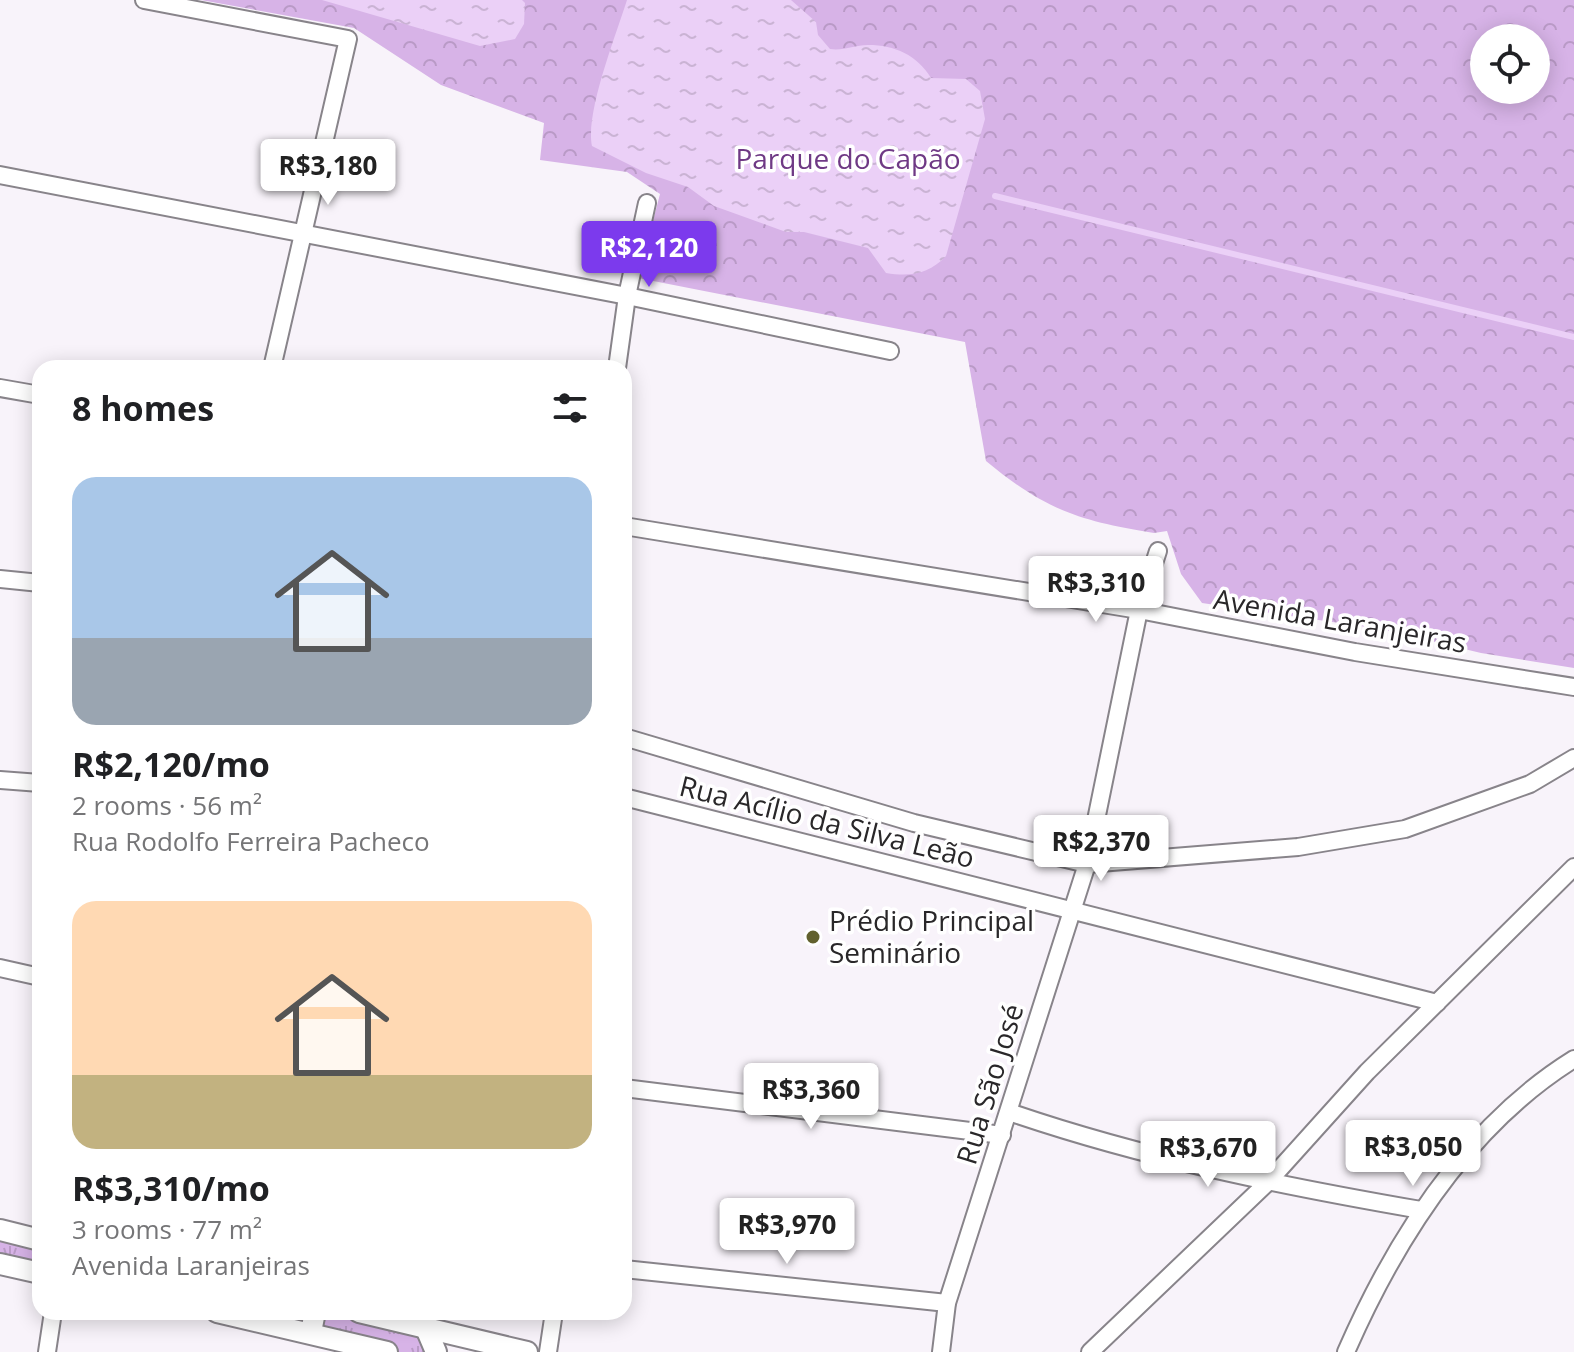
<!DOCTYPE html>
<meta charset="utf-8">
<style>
:root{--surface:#fff;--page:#f2f2f2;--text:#202124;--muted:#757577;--accent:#7c3aed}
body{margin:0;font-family:"Open Sans",sans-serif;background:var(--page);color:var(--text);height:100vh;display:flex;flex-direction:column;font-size:30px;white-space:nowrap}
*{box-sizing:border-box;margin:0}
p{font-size:26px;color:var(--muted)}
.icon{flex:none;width:44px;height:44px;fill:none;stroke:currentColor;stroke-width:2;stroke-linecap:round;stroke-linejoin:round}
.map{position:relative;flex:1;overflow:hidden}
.sheet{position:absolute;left:32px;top:360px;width:600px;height:960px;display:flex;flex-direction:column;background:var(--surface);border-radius:24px;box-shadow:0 4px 20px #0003}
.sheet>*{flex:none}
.controls{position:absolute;left:1470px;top:24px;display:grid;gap:16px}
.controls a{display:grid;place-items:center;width:80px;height:80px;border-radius:50%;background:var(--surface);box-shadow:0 4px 20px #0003;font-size:40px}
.price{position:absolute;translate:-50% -68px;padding:0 18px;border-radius:8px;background:#fff;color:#222;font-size:26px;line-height:52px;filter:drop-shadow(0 2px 4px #0008)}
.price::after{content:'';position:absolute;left:50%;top:48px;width:24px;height:18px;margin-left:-12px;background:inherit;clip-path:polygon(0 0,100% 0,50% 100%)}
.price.on{background:var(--accent);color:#fff}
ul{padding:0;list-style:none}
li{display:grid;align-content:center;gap:16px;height:424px;padding:0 40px}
li span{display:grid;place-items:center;height:248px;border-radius:24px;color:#555}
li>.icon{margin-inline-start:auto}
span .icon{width:144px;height:144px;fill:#fffc;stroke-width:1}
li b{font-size:34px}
h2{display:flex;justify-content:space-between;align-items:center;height:96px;padding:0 40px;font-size:34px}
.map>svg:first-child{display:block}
</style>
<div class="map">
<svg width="1574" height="1352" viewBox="0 0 1574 1352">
<defs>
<pattern id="grass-tufts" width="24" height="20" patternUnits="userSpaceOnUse" patternTransform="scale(2)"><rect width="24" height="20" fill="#d7b3e7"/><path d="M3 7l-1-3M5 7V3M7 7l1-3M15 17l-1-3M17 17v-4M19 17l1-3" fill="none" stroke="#b99ac6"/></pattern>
<pattern id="park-crowns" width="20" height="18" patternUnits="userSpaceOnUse" patternTransform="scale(2)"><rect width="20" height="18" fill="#d7b3e7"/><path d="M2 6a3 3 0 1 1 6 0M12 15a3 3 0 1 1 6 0" fill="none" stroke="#b99ac6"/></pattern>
<pattern id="water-ripples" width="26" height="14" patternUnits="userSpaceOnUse" patternTransform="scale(2)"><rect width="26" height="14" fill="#ebd0f7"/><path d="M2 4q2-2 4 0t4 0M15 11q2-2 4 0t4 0" fill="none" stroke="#cab3d4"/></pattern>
</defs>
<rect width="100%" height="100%" fill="#f8f3fa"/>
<g fill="url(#grass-tufts)">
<polygon points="0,1231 40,1240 40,1272 0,1263"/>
<polygon points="317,1312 351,1312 420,1328 430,1352 398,1352 312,1332"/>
</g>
<path fill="url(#park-crowns)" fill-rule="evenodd" d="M201 0H1574V668L1481 653 1381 629 1202 603 1181 574 1167 531 1154 533C1080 521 1045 510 986 461L965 342 638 278 660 194 627 172 540 160 544 123 441 85 354 28ZM1484 38H1536V90H1484Z"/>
<g fill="url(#water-ripples)">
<polygon points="322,0 522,0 525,3 524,24 515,39 480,46"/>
<path d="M627 0H791L816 22 818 35 830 49C844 51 854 45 868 45 895 45 917 55 931 78L966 79 980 91 985 119 946 256C929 274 911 277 886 273L868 248 804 232H786L714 206 688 187 646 173 592 146C585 113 616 35 627 0Z"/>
</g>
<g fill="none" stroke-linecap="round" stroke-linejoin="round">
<polyline stroke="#ebd0f7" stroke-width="6" points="995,196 1574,337"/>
<g stroke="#88848a" stroke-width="20">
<g id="minor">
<polyline points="144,0 348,39 272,368"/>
<polyline points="0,175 627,296 890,351"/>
<polyline points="617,368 627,296 647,203"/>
<polyline points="0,388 40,395"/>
<polyline points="624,526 1139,610 1355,652 1574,687"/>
<polyline points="0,579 40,583"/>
<polyline points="624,737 914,823 1087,864 1298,847 1405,829 1530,784 1574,758"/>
<polyline points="0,780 40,783"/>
<polyline points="624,797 1437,1003"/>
<polyline points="0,968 40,977"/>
<polyline points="624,1088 1002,1135"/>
<path d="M1009 1112C1143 1158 1282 1186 1421 1210"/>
<polyline points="624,1269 947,1303"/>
<polyline points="47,1352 53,1312"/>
<polyline points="548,1352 554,1312"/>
<polyline points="941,1352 947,1303 1087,864 1139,610 1158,551"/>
<polyline points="1090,1352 1267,1183 1367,1072 1574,867"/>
<path d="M1346 1352C1395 1240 1468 1125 1574 1059"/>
</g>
</g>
<g stroke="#88848a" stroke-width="24">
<g id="tertiary">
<polyline points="0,1230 40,1240"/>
<polyline points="0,1264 40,1273"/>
<polyline points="217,1312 387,1352"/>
<polyline points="359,1312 527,1352"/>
<polyline points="425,1326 436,1352"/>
<polyline points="311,1332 315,1312"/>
</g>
</g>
<use href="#minor" stroke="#fff" stroke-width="16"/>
<use href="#tertiary" stroke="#fff" stroke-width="20"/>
</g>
<circle fill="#62612e" stroke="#fff" stroke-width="3" cx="813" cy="937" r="8"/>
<g text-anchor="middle" stroke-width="7" stroke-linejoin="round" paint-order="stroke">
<g font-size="28" fill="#6f3985" stroke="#fff">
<text x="848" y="169">Parque do Capão</text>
</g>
<g font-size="28" fill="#292729" stroke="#fff">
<text transform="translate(1340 621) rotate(10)" y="10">Avenida Laranjeiras</text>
<text transform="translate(827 822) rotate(14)" y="10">Rua Acílio da Silva Leão</text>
<text transform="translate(990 1084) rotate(-73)" y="10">Rua São José</text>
</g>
<g font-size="28" fill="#292729" stroke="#fff" text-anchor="start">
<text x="829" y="931">Prédio Principal<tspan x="829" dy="32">Seminário</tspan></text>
</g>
</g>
</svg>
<div class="controls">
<a><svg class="icon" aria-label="locate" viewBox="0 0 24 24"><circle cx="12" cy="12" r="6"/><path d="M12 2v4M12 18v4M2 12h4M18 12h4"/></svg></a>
</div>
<b class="price" style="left:328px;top:207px">R$3,180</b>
<b class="price on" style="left:649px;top:289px">R$2,120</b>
<b class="price" style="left:1096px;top:624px">R$3,310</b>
<b class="price" style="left:1101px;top:883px">R$2,370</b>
<b class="price" style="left:811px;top:1131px">R$3,360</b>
<b class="price" style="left:1413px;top:1188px">R$3,050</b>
<b class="price" style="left:1208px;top:1189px">R$3,670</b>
<b class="price" style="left:787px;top:1266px">R$3,970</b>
<section class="sheet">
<h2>8 homes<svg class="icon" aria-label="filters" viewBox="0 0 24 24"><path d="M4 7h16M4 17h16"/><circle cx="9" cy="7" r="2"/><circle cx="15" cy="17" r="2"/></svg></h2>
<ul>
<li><span style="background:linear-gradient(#a9c7e8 65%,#9aa5b1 0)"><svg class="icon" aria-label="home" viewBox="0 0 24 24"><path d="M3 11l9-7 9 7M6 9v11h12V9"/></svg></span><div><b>R$2,120/mo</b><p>2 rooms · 56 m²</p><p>Rua Rodolfo Ferreira Pacheco</p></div></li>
<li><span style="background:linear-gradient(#ffd9b3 70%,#c2b280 0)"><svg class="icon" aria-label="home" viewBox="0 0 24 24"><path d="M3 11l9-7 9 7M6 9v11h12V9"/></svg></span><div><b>R$3,310/mo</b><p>3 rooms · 77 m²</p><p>Avenida Laranjeiras</p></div></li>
</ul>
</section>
</div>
